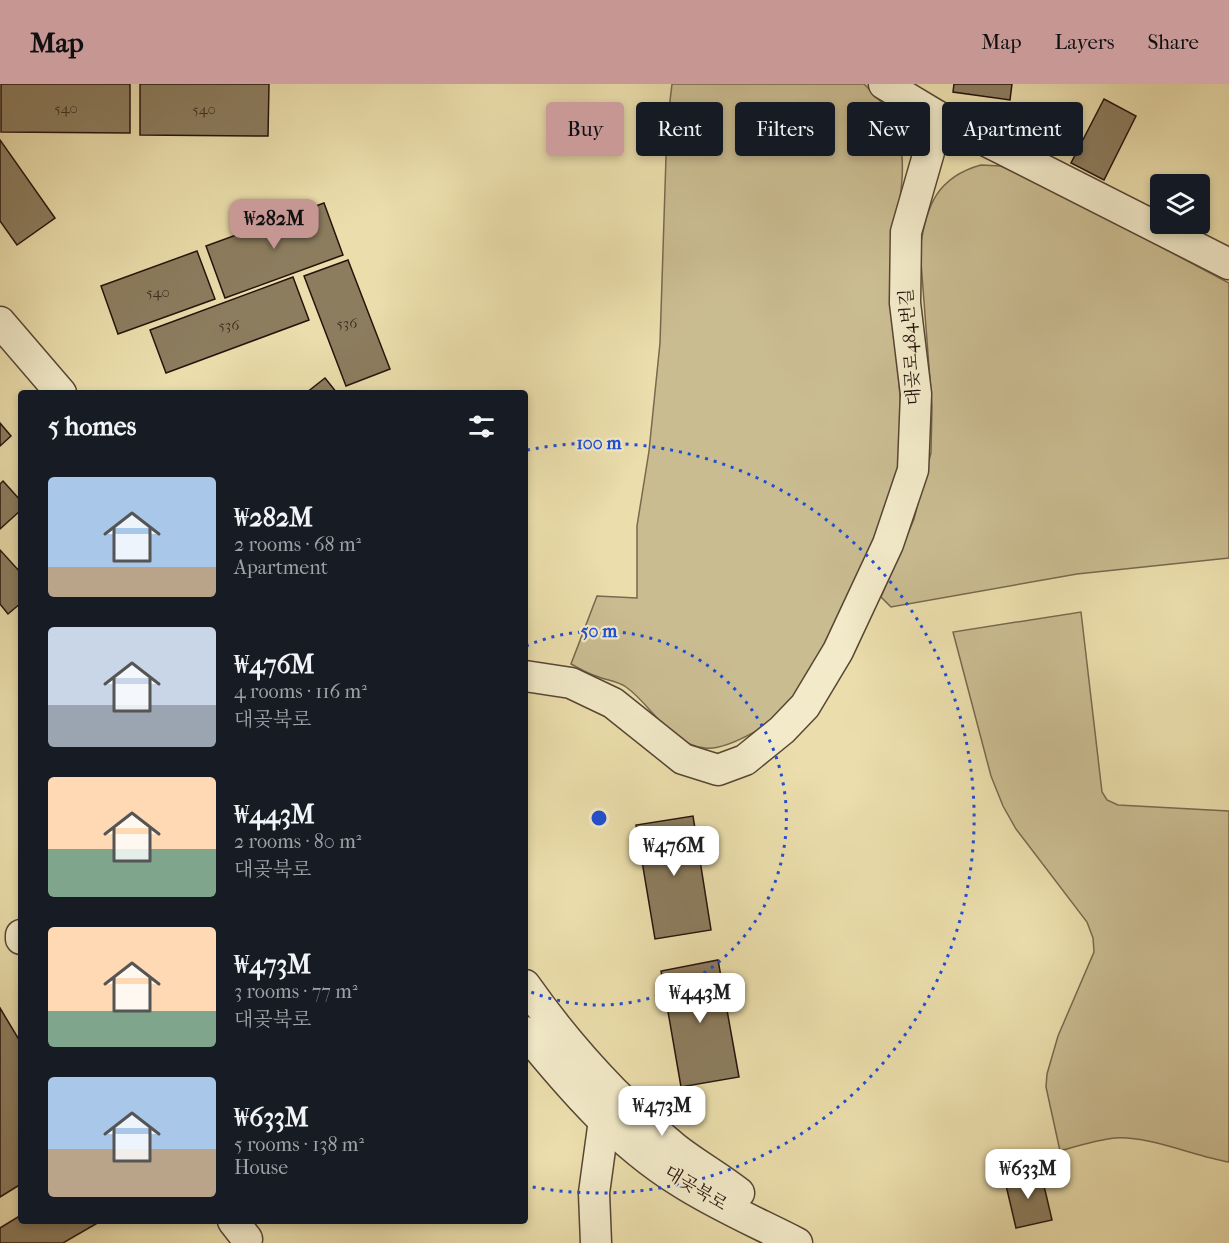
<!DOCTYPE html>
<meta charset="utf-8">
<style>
:root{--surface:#171b24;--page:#20242c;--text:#f1f3f6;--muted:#9ea1a6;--accent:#c59692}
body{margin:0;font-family:"IM FELL French Canon","Noto Serif KR",serif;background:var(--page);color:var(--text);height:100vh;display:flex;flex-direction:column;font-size:22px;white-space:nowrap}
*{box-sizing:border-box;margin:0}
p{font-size:20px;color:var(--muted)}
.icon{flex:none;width:33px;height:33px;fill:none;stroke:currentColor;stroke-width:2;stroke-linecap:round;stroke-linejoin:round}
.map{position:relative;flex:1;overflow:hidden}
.details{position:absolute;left:18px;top:306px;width:510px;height:834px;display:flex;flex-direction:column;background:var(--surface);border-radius:6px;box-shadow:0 3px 9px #0003}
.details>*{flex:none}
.top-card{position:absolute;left:546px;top:18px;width:570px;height:54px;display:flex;gap:12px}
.fabs{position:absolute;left:1150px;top:90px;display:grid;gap:12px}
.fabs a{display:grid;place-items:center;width:60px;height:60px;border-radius:6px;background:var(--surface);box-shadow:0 3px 9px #0003;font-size:30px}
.price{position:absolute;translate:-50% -51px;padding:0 14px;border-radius:12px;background:#fff;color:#222;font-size:20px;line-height:39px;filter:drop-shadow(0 2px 3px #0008)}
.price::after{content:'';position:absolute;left:50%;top:36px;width:18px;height:14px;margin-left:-9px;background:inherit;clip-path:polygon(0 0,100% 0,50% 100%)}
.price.active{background:var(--accent);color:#111}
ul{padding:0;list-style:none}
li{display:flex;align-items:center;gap:18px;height:150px;padding:0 30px}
li span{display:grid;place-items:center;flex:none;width:168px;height:120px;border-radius:6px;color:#555}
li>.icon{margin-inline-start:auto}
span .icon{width:72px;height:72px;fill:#fffc;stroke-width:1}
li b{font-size:26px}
h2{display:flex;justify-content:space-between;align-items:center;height:72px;padding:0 30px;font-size:26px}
.pill{padding:0 21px;border-radius:6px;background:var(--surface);box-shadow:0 3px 9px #0003;font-size:21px;line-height:54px}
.pill.active{background:var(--accent);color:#111}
header{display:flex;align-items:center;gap:36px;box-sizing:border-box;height:84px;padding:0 30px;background:var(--accent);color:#111}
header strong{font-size:28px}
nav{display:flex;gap:33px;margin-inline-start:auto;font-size:21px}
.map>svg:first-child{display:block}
</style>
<header>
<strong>Map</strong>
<nav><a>Map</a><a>Layers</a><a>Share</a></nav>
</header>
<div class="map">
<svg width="1229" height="1159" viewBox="0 0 1229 1159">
<rect width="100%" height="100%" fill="#ebdeac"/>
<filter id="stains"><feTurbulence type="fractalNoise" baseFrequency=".00333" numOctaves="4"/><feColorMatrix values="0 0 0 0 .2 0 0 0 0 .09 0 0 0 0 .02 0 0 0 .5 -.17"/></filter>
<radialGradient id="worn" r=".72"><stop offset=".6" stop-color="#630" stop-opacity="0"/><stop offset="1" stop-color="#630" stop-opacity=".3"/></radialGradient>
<g fill="#cabc91" stroke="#78684e" stroke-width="1.5">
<path d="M672 0H864C880 16 894 29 899 53 909 95 894 135 892 177 888 251 910 324 898 398 889 454 851 512 825 562 817 579 810 602 798 616 782 634 729 667 705 664 668 660 653 622 626 603 618 597 605 596 596 592 587 589 579 584 571 580L597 512 637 514V442L649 367 660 259 667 42Z"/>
<path d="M981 81 1001 82 1063 111 1229 199V474L1077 490 891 523 881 513 914 435 931 369 932 322 920 165C926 122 937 93 981 81Z"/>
<path d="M1081 528 1102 708 1107 716 1118 721 1229 727V1078C1194 1072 1150 1052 1115 1054 1096 1056 1078 1062 1060 1067L1046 1003 1047 990 1058 952 1094 868 1093 854 1087 838 1016 745 1003 722 991 692 953 548Z"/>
</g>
<g fill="#8c7d5f" stroke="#26140c" stroke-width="1.5">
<polygon points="1,0 130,0 130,49 1,48"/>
<polygon points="140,0 269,0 268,52 140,51"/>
<polygon points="954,0 1012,0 1010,16 953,8"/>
<polygon points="1104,15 1136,32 1104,96 1071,79"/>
<polygon points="0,56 55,134 17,161 0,137"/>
<polygon points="324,119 343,171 225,214 206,162"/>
<polygon points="197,167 215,215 118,250 101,202"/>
<polygon points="348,176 390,285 346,302 304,192"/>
<polygon points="293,193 309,236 166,289 150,246"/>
<polygon points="325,294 337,309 306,309"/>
<polygon points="0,339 11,352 0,362"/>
<polygon points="3,397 21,417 21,426 0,445 0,400"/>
<polygon points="0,466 21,489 21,519 8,530 0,520"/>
<polygon points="693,732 711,846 655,855 636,741"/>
<polygon points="718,876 739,993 681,1003 661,887"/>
<polygon points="0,924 21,959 21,1100 0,1113"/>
<polygon points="1041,1089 1052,1136 1016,1144 1005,1097"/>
<polygon points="21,1131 21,1137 101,1137 63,1159 0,1159 0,1144"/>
</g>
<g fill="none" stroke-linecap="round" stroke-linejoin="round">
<g stroke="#574634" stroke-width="33">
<g id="minor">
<polyline points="884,0 939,33"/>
<polyline points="0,238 61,309"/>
<polyline points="525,592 571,599 613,619 683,675 718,686 745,676 782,646 805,622 838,567 888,460 913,386 916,310 905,219 906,148 939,33 1229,180"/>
<polyline points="21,851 21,855"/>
<path d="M525 901C568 962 617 1016 675 1064 695 1080 719 1093 739 1109"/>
<path d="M525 948C570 1003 618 1059 679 1097 716 1121 758 1139 797 1159"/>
<polyline points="233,1137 247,1155"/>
<polyline points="596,1159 594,1109 604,1036"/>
</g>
</g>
<use href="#minor" stroke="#f2eac9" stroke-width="30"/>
</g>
<g fill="none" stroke="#1d4ed8" stroke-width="3" stroke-dasharray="3 6">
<path d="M526 562A187 187 0 1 1 526 906"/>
<path d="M527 366A375 375 0 1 1 527 1102"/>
</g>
<g text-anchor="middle" stroke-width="4.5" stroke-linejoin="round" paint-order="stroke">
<g font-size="15" fill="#402e21">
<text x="66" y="29">540</text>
<text x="204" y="30">540</text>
<text x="158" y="213">540</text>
<text x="347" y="244">536</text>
<text x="229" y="246">536</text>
</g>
<g font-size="18" fill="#26140c" stroke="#f2eac9">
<text transform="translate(910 263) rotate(-94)" y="6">대곶로484번길</text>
<text transform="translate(696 1104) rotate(31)" y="6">대곶북로</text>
</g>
</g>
<circle cx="599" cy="734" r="9" fill="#1d4ed8" stroke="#f2eac9" stroke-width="3"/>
<g font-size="18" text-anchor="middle" font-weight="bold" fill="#1d4ed8" stroke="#f2eac9" stroke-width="4.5" stroke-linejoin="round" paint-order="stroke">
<text x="599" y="365">100 m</text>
<text x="599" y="553">50 m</text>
</g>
<rect width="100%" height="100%" filter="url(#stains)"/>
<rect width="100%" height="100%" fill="url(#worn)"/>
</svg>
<div class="fabs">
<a><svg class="icon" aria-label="layers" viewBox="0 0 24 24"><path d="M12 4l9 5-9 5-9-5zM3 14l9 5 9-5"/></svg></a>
</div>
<b class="price active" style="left:274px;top:166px">₩282M</b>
<b class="price" style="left:674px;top:793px">₩476M</b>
<b class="price" style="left:700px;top:940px">₩443M</b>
<b class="price" style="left:662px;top:1053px">₩473M</b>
<b class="price" style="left:1028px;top:1116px">₩633M</b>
<div class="top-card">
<a class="pill active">Buy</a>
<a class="pill">Rent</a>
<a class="pill">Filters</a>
<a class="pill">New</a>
<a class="pill">Apartment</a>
</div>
<section class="details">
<h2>5 homes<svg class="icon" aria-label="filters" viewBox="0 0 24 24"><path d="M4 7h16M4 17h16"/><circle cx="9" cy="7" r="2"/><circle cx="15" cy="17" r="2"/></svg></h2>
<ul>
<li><span style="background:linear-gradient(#a9c7e8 75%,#b9a48a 0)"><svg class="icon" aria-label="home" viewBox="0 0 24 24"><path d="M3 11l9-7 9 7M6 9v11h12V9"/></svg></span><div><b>₩282M</b><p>2 rooms · 68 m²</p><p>Apartment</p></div></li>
<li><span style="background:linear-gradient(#c9d6e8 65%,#9aa5b1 0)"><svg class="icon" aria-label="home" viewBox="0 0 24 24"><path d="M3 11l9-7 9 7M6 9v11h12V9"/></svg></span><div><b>₩476M</b><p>4 rooms · 116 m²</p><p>대곶북로</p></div></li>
<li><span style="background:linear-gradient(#ffd9b3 60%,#7fa58c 0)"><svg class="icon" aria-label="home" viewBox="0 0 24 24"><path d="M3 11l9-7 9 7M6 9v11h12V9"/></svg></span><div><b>₩443M</b><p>2 rooms · 80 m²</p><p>대곶북로</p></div></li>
<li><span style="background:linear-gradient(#ffd9b3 70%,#7fa58c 0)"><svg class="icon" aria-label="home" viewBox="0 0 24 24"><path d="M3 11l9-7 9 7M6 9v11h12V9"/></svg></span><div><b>₩473M</b><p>3 rooms · 77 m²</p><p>대곶북로</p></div></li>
<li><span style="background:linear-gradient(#a9c7e8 60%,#b9a48a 0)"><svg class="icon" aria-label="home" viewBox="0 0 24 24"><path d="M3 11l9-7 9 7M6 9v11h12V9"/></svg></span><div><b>₩633M</b><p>5 rooms · 138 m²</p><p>House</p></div></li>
</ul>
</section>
</div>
